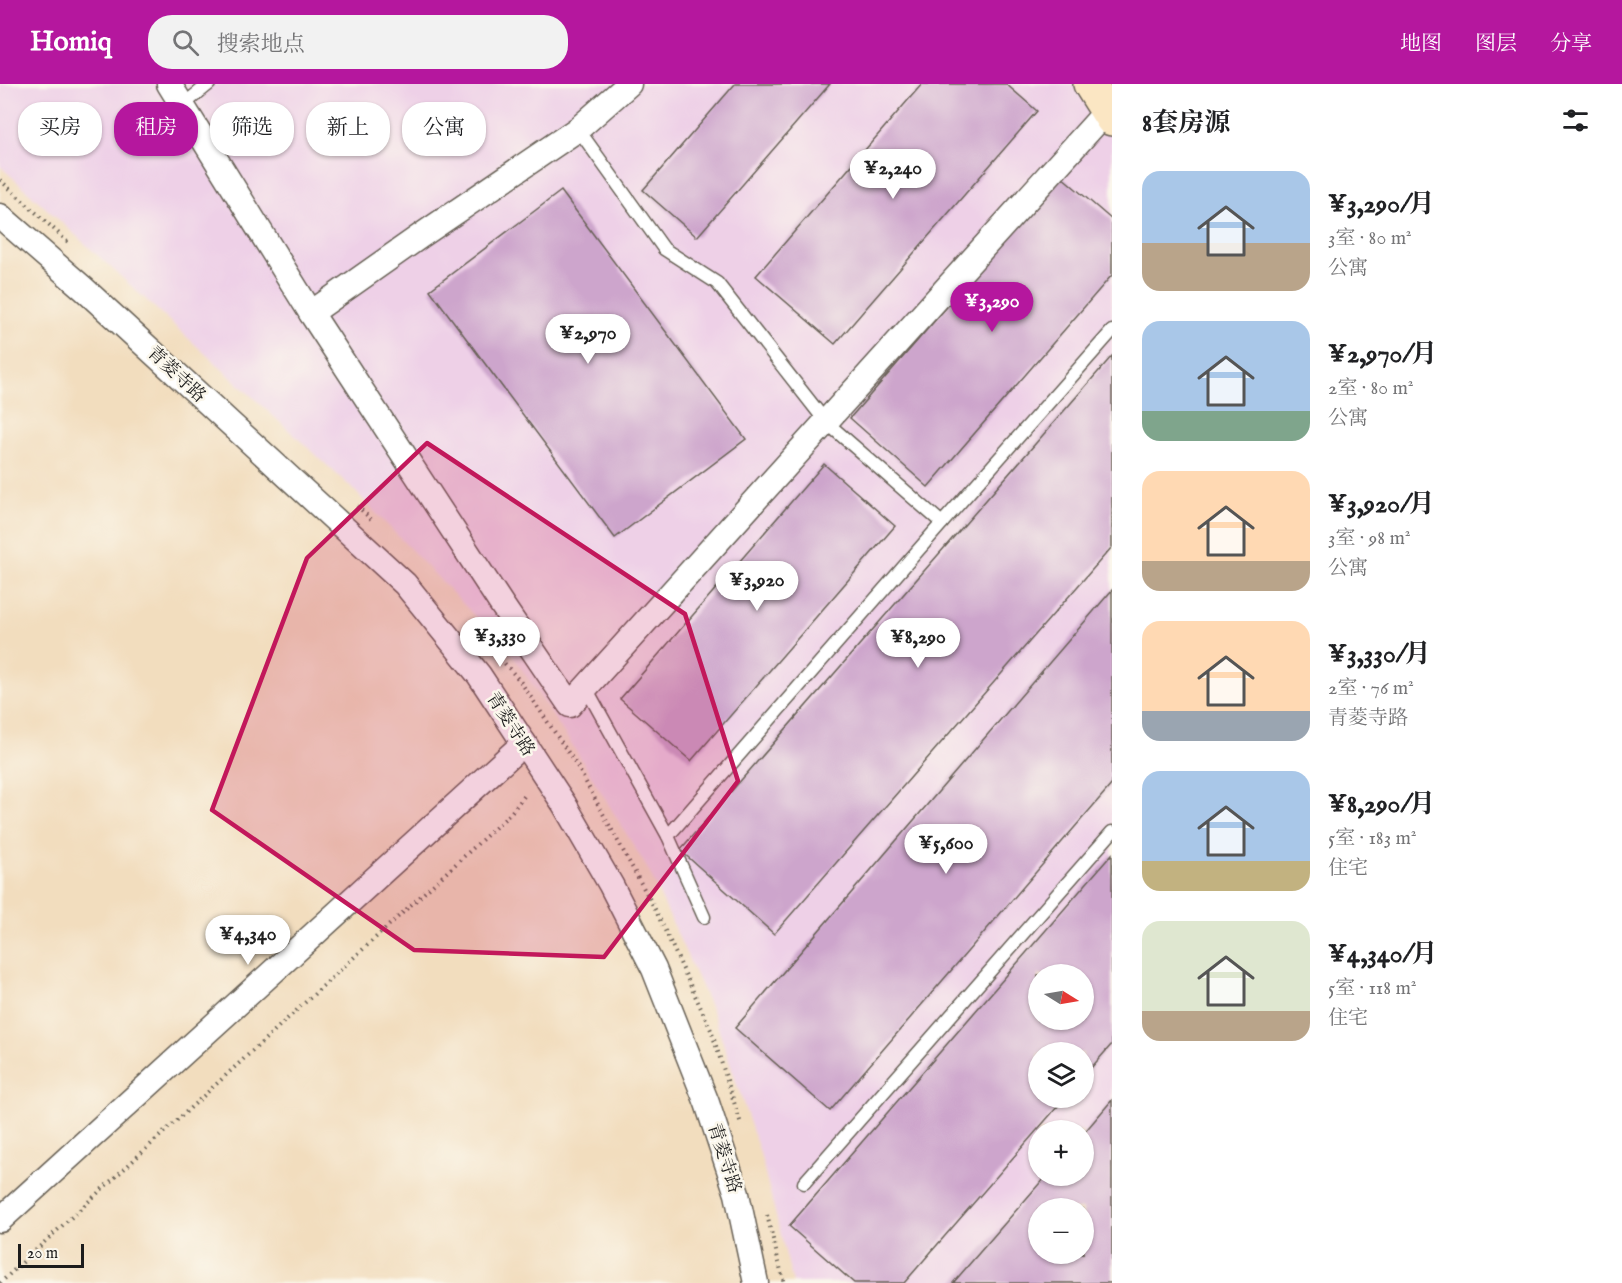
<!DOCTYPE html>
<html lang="zh">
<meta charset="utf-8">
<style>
:root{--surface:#fff;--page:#f2f2f2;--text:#202124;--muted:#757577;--accent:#b5179e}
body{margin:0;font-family:"IM FELL English","Noto Serif SC",serif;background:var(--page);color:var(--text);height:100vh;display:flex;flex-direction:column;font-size:22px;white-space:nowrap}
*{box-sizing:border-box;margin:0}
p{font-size:20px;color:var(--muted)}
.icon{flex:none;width:33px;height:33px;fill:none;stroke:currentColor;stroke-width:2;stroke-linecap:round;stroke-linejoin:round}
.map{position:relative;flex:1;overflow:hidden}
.sheet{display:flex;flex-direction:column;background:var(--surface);width:510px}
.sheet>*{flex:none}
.banner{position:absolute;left:18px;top:18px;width:570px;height:54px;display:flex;gap:12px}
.needle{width:39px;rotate:101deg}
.fabs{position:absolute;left:1028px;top:880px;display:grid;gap:12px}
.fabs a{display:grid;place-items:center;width:66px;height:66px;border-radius:50%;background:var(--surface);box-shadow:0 2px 4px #0004;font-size:30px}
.scale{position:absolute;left:18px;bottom:15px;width:66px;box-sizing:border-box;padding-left:6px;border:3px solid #1c1c1c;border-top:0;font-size:16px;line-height:21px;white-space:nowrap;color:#1c1c1c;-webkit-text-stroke:4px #fbf7ec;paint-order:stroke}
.price{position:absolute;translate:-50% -51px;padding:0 14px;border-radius:21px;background:#fff;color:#222;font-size:20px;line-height:39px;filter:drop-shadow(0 2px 3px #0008)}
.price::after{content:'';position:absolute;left:50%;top:36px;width:18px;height:14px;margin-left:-9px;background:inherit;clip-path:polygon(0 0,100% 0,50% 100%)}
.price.on{background:var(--accent);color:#fff}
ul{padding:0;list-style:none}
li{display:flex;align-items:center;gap:18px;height:150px;padding:0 30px}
li span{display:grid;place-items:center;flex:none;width:168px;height:120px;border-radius:18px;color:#555}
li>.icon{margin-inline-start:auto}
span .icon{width:72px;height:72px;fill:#fffc;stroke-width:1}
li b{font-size:26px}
h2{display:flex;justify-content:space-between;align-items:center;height:72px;padding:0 30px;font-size:26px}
.pill{padding:0 21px;border-radius:24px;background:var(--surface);box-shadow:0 2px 4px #0004;font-size:21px;line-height:54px}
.pill.on{background:var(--accent);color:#fff}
header{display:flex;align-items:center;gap:36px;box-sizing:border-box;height:84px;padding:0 30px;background:var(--accent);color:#fff}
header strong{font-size:28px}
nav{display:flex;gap:33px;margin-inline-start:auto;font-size:21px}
.search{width:420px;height:54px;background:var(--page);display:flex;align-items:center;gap:15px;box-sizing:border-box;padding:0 21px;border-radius:24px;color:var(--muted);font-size:22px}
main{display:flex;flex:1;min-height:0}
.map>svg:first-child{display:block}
</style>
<header>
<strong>Homiq</strong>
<div class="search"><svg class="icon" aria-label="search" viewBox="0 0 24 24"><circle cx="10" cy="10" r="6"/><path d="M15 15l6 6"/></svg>搜索地点</div>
<nav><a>地图</a><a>图层</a><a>分享</a></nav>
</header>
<main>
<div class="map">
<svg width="1112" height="1199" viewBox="0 0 1112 1199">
<rect width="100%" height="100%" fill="#fbf7ec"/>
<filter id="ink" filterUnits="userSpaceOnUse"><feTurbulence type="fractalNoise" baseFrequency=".0167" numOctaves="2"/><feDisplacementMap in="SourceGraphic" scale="12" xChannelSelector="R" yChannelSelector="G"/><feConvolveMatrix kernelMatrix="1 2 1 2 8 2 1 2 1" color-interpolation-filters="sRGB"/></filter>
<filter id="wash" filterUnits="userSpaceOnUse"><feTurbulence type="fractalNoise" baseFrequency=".008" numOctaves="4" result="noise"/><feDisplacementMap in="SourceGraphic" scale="24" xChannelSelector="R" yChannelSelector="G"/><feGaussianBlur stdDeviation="1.35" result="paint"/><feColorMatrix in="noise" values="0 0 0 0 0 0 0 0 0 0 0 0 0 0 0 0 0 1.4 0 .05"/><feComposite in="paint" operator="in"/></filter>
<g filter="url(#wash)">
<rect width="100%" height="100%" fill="#f2ddbe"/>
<path fill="#eed0e7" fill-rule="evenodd" d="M0 0H1112V1199H793L760 1069 713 929 649 787 581 675 514 573 353 405 0 82ZM1038 891H1083V936H1038ZM1038 969H1083V1014H1038ZM1038 1047H1083V1092H1038ZM1038 1125H1083V1170H1038Z"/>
<g id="blocks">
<g fill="#cda5cc" fill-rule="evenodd">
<polygon points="735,0 830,0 697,153 643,106"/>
<polygon points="922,0 1006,0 1037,27 835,260 756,192"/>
<polygon points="1061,92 1112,136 1112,191 928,403 850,334"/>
<polygon points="561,107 746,355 615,454 430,206"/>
<polygon points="1112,272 1112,463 774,850 680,766"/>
<polygon points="824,380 895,442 691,677 620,615"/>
<polygon points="1112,506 1112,700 830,1027 735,944"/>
<path d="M1112 770V960L1083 993V969H1038V1014H1065L904 1199H854L789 1142ZM1038 891H1083V936H1038Z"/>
<path d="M1112 1016V1199H953L1046 1092H1083V1050ZM1038 1125H1083V1170H1038Z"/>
</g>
</g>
</g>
<g filter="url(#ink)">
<use href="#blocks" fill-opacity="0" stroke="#676055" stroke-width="1.5"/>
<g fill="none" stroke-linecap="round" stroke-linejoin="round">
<g stroke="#676055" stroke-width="15">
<g id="lane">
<polyline points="183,21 209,0"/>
<polyline points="578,45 664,165 717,199 826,338 942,439"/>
<polyline points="586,604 668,752 704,833"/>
<polyline points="668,752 942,439 1112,247"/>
<polyline points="804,1099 1112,748"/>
</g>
</g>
<g stroke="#676055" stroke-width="27">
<g id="street">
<polyline points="169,0 311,229 502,521 570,621 1112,21"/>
<polyline points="0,132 84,205 405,500 479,591 564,720 611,801 654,885 707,1019 737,1110 756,1199"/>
<polyline points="311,229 419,153 578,45 629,0"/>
<polyline points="0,1136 524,659"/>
</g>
</g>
<g stroke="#676055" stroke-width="36">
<polyline id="secondary" points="1090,0 1112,35"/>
</g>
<g stroke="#676055" stroke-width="4" stroke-dasharray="1.5 4.5" stroke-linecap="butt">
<polyline points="0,96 68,158"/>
<polyline points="357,422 371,435"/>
<polyline points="469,539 520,597 576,680 656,827 711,946 741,1040"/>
<polyline points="767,1131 784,1199"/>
<polyline points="0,1199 510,730 525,711"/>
</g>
<use href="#lane" stroke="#fff" stroke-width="12"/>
<use href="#street" stroke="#fff" stroke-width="24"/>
<use href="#secondary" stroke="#fbe6c3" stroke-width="33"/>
</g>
</g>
<path fill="#c2185b" fill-opacity="0.2" stroke="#c2185b" stroke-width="4.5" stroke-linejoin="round" d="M427 359 685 530 738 697 604 873 414 866 212 726 307 474Z"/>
<g text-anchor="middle" stroke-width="5" stroke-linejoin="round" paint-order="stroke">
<g font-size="18" fill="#1c1c1c" stroke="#fbf7ec">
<text transform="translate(177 290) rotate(43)" y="6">青菱寺路</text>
<text transform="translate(511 640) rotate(57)" y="6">青菱寺路</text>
<text transform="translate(725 1074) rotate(72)" y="6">青菱寺路</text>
</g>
</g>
</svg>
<div class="fabs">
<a><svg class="needle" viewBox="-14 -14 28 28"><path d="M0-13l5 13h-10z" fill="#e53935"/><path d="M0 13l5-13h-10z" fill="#757577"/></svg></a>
<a><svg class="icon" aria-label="layers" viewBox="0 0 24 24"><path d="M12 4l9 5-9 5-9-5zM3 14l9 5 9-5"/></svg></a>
<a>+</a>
<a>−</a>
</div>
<div class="scale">20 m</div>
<b class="price" style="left:893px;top:116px">¥2,240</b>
<b class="price on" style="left:992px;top:249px">¥3,290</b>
<b class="price" style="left:588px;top:281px">¥2,970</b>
<b class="price" style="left:757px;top:528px">¥3,920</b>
<b class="price" style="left:500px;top:584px">¥3,330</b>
<b class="price" style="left:918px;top:585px">¥8,290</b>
<b class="price" style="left:946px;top:791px">¥5,600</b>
<b class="price" style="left:248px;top:882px">¥4,340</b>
<div class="banner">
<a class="pill">买房</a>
<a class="pill on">租房</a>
<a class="pill">筛选</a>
<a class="pill">新上</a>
<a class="pill">公寓</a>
</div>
</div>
<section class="sheet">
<h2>8套房源<svg class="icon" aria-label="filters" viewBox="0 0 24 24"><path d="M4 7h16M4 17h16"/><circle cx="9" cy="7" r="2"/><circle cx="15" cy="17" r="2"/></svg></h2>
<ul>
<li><span style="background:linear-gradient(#a9c7e8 60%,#b9a48a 0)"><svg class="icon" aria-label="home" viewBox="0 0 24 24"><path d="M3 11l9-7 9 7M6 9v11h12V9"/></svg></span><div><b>¥3,290/月</b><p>3室 · 80 m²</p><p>公寓</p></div></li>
<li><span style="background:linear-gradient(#a9c7e8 75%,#7fa58c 0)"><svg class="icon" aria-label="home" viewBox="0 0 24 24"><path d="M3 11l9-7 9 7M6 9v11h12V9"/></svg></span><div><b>¥2,970/月</b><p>2室 · 80 m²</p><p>公寓</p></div></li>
<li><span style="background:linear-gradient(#ffd9b3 75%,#b9a48a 0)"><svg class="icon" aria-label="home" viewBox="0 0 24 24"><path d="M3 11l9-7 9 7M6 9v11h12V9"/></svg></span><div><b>¥3,920/月</b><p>3室 · 98 m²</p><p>公寓</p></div></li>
<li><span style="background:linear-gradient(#ffd9b3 75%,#9aa5b1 0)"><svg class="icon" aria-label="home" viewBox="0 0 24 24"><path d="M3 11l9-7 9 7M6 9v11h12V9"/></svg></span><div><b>¥3,330/月</b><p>2室 · 76 m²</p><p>青菱寺路</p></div></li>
<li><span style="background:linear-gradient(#a9c7e8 75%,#c2b280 0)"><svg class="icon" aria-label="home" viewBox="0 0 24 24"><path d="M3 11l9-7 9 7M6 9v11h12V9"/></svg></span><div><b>¥8,290/月</b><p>5室 · 183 m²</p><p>住宅</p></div></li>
<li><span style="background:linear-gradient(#dfe7d0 75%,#b9a48a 0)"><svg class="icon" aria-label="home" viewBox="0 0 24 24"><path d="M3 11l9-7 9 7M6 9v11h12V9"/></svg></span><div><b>¥4,340/月</b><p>5室 · 118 m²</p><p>住宅</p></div></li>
</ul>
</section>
</main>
